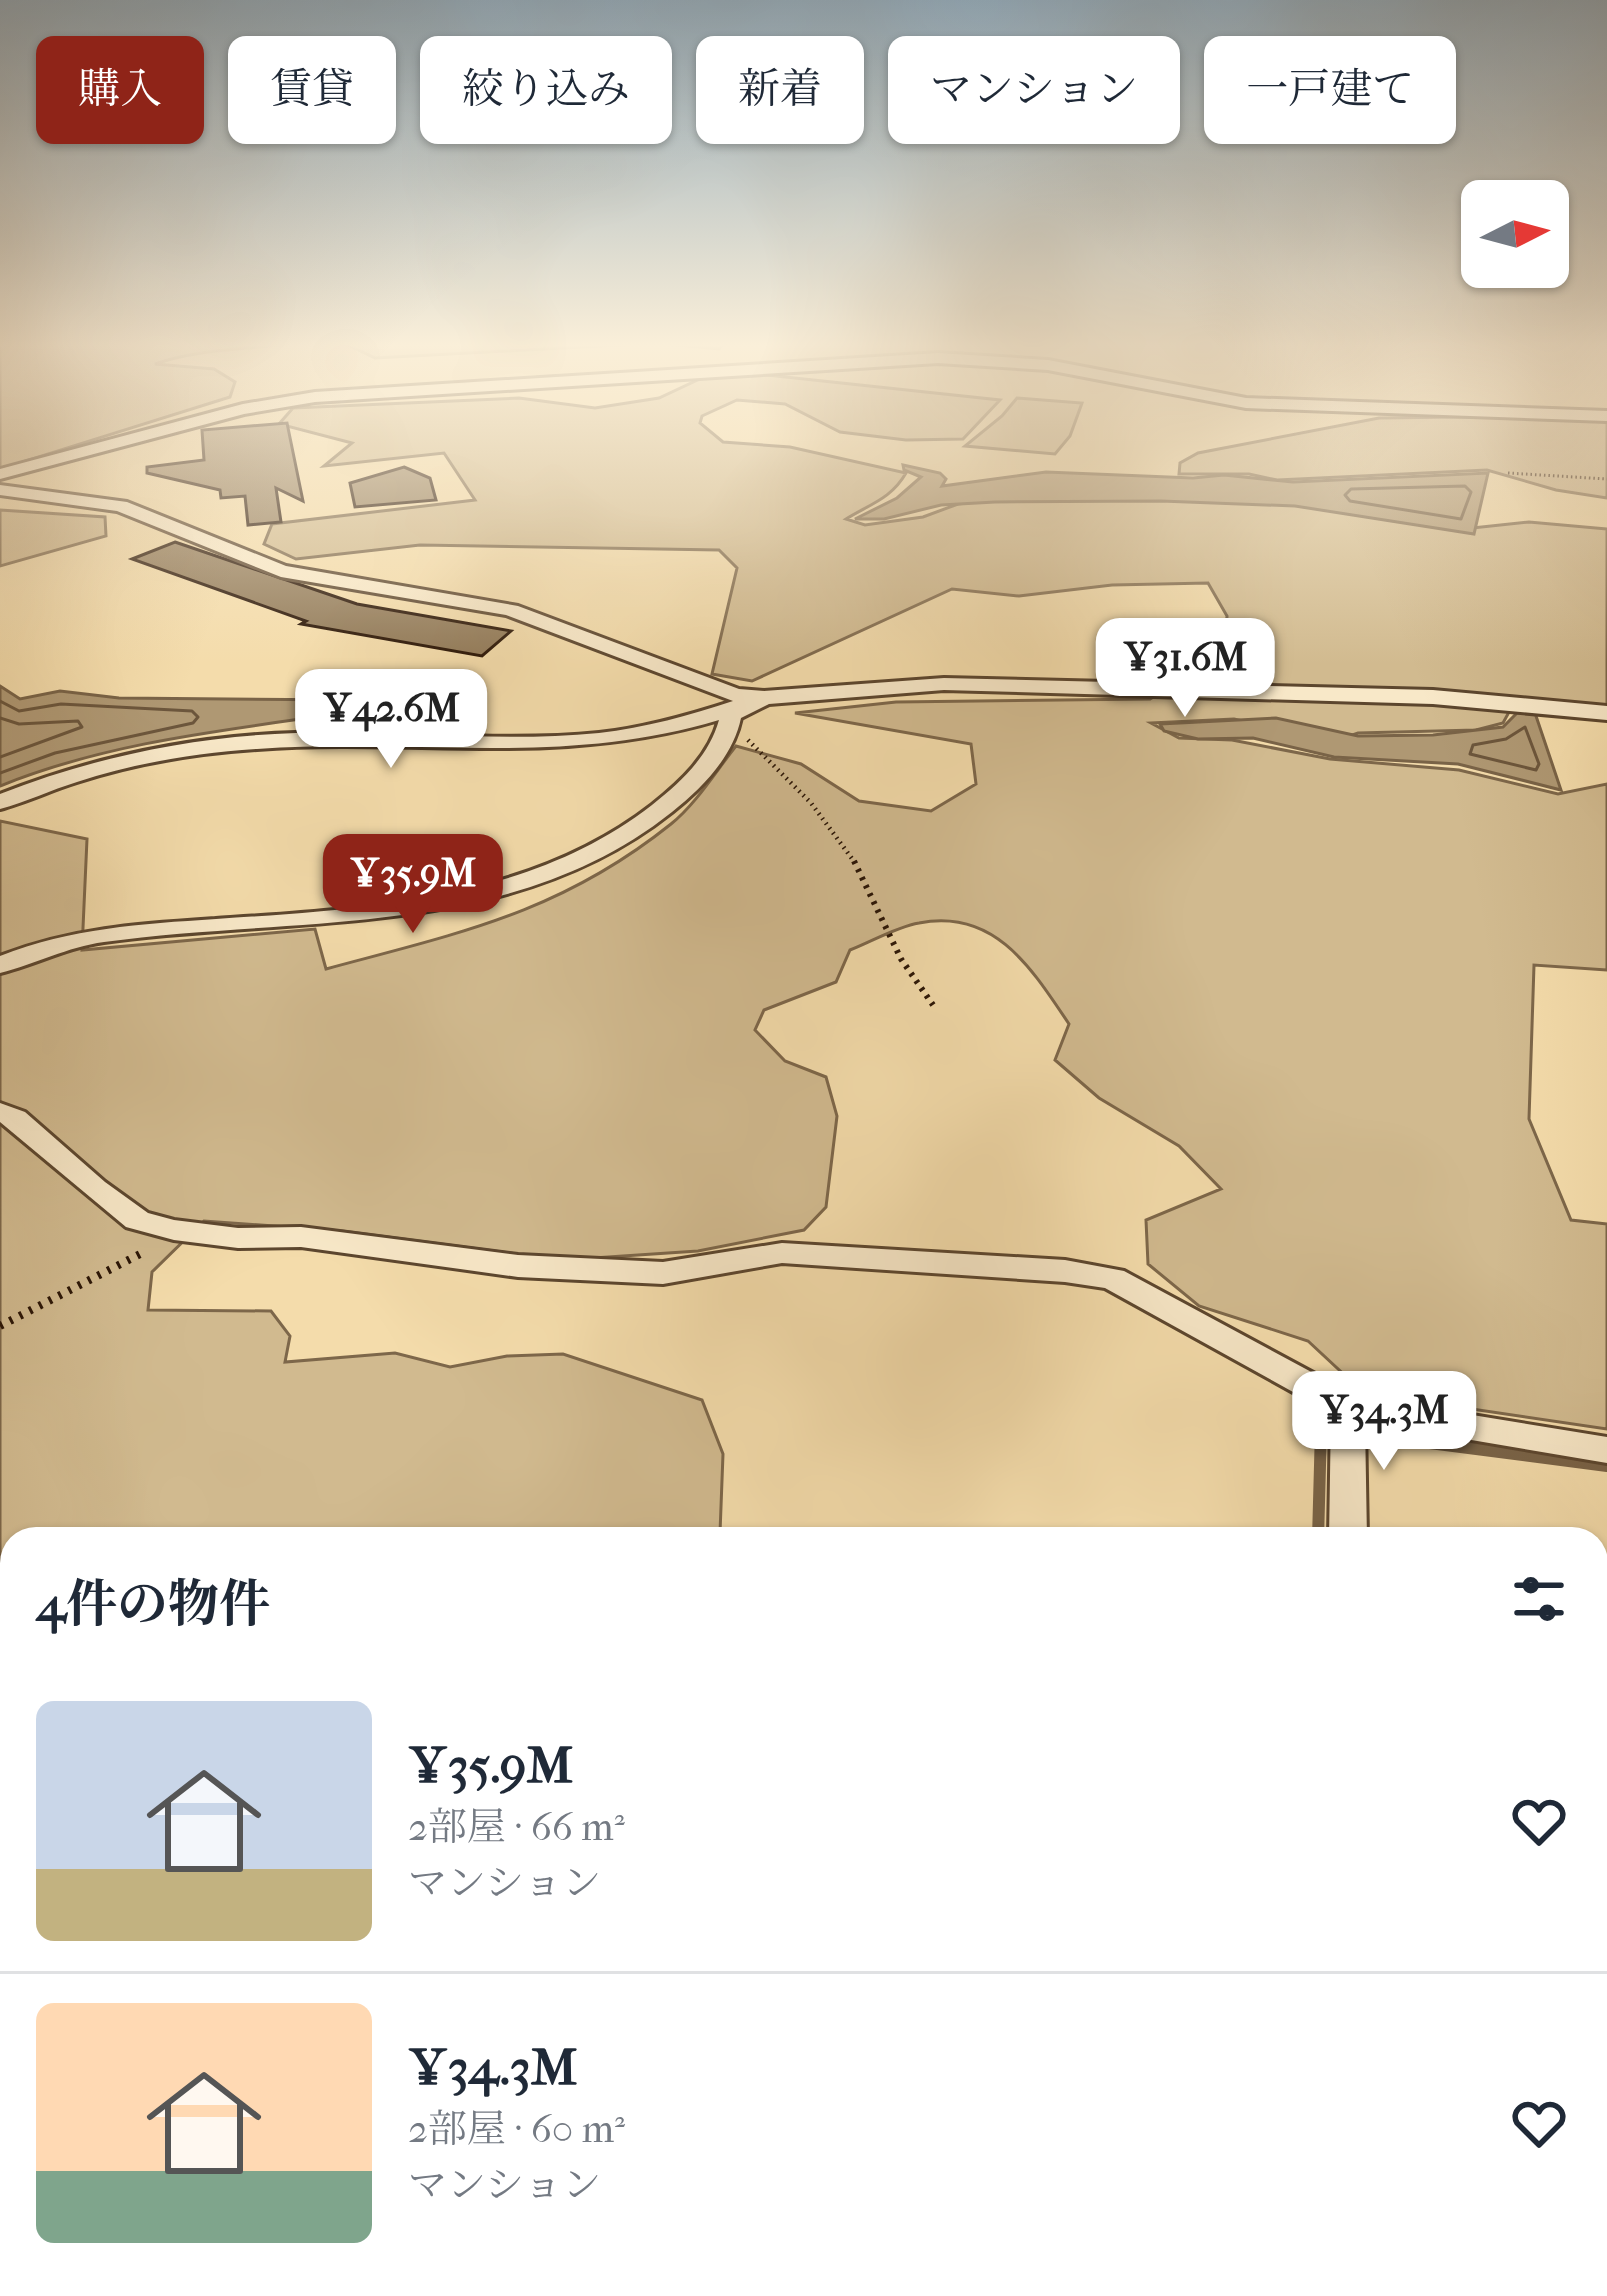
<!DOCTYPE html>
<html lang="ja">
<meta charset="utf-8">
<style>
:root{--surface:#fff;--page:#f6f6f7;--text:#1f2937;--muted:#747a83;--line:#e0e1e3;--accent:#8f2418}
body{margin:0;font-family:"IM FELL French Canon","Noto Serif JP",serif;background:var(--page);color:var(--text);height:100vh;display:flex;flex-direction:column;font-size:45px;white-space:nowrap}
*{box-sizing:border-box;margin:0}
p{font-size:39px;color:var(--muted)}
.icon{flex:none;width:66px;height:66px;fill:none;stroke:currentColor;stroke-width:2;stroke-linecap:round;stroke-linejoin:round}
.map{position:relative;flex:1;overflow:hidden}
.sheet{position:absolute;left:0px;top:1527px;width:1608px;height:771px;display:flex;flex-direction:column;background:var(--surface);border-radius:36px 36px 0 0;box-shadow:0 3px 9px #0004}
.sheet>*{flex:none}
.banner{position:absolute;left:36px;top:36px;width:1536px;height:108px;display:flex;gap:24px}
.needle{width:78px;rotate:84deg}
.fabs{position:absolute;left:1461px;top:180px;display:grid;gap:24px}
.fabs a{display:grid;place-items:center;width:108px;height:108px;border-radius:18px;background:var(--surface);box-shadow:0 3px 9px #0004;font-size:60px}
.price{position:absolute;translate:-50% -102px;padding:0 27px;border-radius:24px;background:#fff;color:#222;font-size:39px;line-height:78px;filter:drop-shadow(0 3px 6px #0008)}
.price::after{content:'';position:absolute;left:50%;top:72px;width:36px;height:27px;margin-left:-18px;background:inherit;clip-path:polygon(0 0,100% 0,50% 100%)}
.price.on{background:var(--accent);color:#fff}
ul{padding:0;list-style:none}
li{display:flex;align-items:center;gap:36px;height:300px;padding:0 36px}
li+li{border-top:3px solid var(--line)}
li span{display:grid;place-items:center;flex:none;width:336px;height:240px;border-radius:18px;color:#555}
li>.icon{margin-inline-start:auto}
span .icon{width:144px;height:144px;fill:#fffc;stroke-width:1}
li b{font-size:51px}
h2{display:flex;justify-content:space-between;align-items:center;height:144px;padding:0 36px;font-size:51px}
.chip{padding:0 42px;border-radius:18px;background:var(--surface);box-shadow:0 3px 9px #0004;font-size:42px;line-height:108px}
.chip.on{background:var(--accent);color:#fff}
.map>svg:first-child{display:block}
</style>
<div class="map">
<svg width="1607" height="2296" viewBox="0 0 1607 2296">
<rect width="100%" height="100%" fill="#f4dcab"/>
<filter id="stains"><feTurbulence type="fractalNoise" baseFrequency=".00167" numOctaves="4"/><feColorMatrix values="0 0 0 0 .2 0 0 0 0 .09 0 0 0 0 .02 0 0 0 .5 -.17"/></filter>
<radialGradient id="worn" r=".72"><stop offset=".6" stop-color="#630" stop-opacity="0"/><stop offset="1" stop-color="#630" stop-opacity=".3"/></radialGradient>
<g fill="#d1ba8f" stroke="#7d674a" stroke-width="3">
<path d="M0 342H305C257 349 199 348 155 364L214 369 235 382 230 397 0 469Z"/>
<polygon points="342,342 725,342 719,349 657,343 375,358"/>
<path d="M739 372 1000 400 963 439 906 440 840 432 785 404 737 400 702 416 700 423 723 442 790 447 906 473C891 499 870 504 846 519L865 525 923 517 958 504 1000 499 1300 500 1463 529 1529 522 1607 529V716L1509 712 1503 723 1476 730 1358 733 1335 741 1234 719 1151 723 1179 738 1232 740 1330 759 1459 770 1558 794 1607 784V970L1534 965 1529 1119 1571 1220 1607 1224V1429L1364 1393 1308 1341 1199 1306 1148 1264 1146 1220 1221 1189 1179 1146 1099 1098 1055 1060 1069 1024C1032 969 995 908 919 923 896 927 871 942 850 950L836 982 764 1010 755 1030 785 1061 826 1077 837 1116 826 1207 804 1230 698 1251 563 1260 342 1231 204 1221 152 1272 148 1310 271 1311 290 1336 285 1362 395 1353 450 1367 507 1356 563 1354 702 1400 723 1454 720 1533 714 1539H12V1576L0 1573V821L87 839 82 950 315 929 326 969C459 933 560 913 671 824 696 804 716 771 736 746L801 764 859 801 931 811 976 784 971 744 795 713 896 702 1150 699 1224 655 1227 616 1208 583 1112 585 1019 596 952 589 752 681 712 674 737 568 719 550 420 545 296 559 264 544 272 524 475 500 444 453 324 466 352 443 279 424 293 408 519 398 595 408 659 398 704 377Z"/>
<polygon points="1017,398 1082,403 1070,436 1055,454 965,446 1002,416"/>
<polygon points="1553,416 1607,422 1607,498 1556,490 1487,470 1277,480 1249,474 1179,474 1180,463 1198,453 1379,418"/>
<polygon points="0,510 105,517 106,536 0,566"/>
</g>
<g fill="#af9873" stroke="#796347" stroke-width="3">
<polygon points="903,465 940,473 946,479 942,486 1046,472 1193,478 1224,475 1293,482 1488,473 1474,534 1295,506 1161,501 995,502 941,505 884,519 855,519 897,498 921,477 904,470"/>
<path d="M0 686 20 699 60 691 119 698 354 700 357 711C237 729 113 740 0 786Z"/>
<polygon points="1517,713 1535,713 1561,790 1458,764 1334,757 1253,738 1198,739 1164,731 1160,724 1276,718 1358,736 1433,735 1503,727"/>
</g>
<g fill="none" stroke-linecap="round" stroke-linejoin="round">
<g stroke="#6c563c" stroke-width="3">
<polygon points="1465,486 1471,492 1461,519 1350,501 1345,495 1351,489"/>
<polyline points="0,701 19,711 61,704 192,711 198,717 193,723 55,753 0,773"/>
<polyline points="0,718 19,724 78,721 82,727 0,757"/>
<polygon points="1525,727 1539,764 1536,770 1470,754 1473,745 1506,739"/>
</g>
<polyline stroke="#796347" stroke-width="12" points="1318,1539 1321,1429 1607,1466"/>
<g stroke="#796347" stroke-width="16">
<polyline points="0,1744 12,1746"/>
<polyline points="1596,1914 1607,1914"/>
<polyline points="0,2042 12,2040"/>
</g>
</g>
<g fill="#937c5b" stroke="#291405" stroke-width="3">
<polygon points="287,423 303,501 276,488 281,522 248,525 245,496 221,498 220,490 147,473 147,467 204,460 202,430"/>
<polygon points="404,467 430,478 436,500 355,507 350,483"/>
<polygon points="175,542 357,604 511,631 482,656 301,624 306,621 132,559"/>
</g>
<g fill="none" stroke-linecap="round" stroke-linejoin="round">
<g stroke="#5c462e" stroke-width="6">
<g id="street">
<polygon points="938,353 1048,360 1246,398 1607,411 1607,421 1246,408 1048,370 938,363 315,402 244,414 0,479 0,469 243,404 315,392"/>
<path d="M0 485 127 502 286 566 518 606 739 689 764 691 944 678 1433 690 1607 706V720L1433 704 944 690 769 704 741 718C733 757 702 788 672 812 510 941 298 915 104 942 67 947 36 964 0 973V956C72 928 140 924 216 919 365 909 529 901 652 805 681 782 709 756 719 720 558 768 418 737 257 749 196 753 135 763 77 782 51 790 26 802 0 809V794C94 757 195 736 296 733 397 730 498 743 599 733 645 728 690 715 733 701L506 615 281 577 117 511 0 495Z"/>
<polygon points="0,1103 25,1112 105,1182 148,1213 174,1220 238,1228 301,1227 518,1255 663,1262 782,1243 1065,1260 1124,1271 1356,1396 1607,1437 1607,1463 1365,1422 1367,1539 1329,1539 1331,1413 1105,1288 1065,1282 782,1263 663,1284 518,1277 301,1247 238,1248 174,1240 126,1227 0,1122"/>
<polygon points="12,2235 12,2285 0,2286 0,2236"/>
<polygon points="28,2286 78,2286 77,2296 27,2296"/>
</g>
</g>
<g stroke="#291405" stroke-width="6">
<g id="secondary">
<polygon points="1596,1974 1607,1975 1607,2035 1596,2034"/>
<rect x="1596" y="2057" width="11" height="64"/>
<polygon points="12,2097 12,2227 0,2229 0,2098"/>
</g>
</g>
<polyline stroke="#291405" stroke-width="3" stroke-dasharray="1.5 3" stroke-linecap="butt" points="1508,473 1607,479"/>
<polyline stroke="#291405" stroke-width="4.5" stroke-dasharray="1.5 4.5" stroke-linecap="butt" points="748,740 811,803 856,864"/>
<polyline stroke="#291405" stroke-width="6" stroke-dasharray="3 6" stroke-linecap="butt" points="854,861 901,959 933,1005"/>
<polyline stroke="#291405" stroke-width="8" stroke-dasharray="3 8" stroke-linecap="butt" points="0,1326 146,1251"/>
<polyline stroke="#291405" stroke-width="9" stroke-dasharray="4.5 9" stroke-linecap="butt" points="0,1722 12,1724"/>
<use href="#street" fill="#f8e8c8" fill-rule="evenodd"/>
<use href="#secondary" fill="#f8e8c8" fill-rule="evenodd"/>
</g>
<linearGradient id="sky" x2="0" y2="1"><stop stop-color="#91a9b9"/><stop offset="0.52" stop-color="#faefd9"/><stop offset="1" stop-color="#faefd9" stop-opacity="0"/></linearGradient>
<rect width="1607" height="664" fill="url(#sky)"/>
<rect width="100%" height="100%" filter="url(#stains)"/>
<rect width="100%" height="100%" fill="url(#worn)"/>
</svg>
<div class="fabs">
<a><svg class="needle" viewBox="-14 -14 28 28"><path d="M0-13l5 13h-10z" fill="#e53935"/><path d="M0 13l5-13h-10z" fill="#747a83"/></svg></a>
</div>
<b class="price" style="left:1185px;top:720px">¥31.6M</b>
<b class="price" style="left:391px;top:771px">¥42.6M</b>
<b class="price on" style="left:413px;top:936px">¥35.9M</b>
<b class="price" style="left:1384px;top:1473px">¥34.3M</b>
<div class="banner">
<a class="chip on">購入</a>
<a class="chip">賃貸</a>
<a class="chip">絞り込み</a>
<a class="chip">新着</a>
<a class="chip">マンション</a>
<a class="chip">一戸建て</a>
</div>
<section class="sheet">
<h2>4件の物件<svg class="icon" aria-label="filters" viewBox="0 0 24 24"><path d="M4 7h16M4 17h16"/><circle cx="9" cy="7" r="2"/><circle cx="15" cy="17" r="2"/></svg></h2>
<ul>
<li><span style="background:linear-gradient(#c9d6e8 70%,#c2b280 0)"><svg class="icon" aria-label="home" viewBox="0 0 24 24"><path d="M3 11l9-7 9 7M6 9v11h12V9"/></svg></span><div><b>¥35.9M</b><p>2部屋 · 66 m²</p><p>マンション</p></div><svg class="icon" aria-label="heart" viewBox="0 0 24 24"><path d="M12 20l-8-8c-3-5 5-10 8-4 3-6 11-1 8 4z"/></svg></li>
<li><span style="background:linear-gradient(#ffd9b3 70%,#7fa58c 0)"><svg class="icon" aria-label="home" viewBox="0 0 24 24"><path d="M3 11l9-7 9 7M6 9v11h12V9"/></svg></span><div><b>¥34.3M</b><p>2部屋 · 60 m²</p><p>マンション</p></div><svg class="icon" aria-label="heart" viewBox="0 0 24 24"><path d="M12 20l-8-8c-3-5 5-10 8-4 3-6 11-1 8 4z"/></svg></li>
</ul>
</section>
</div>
